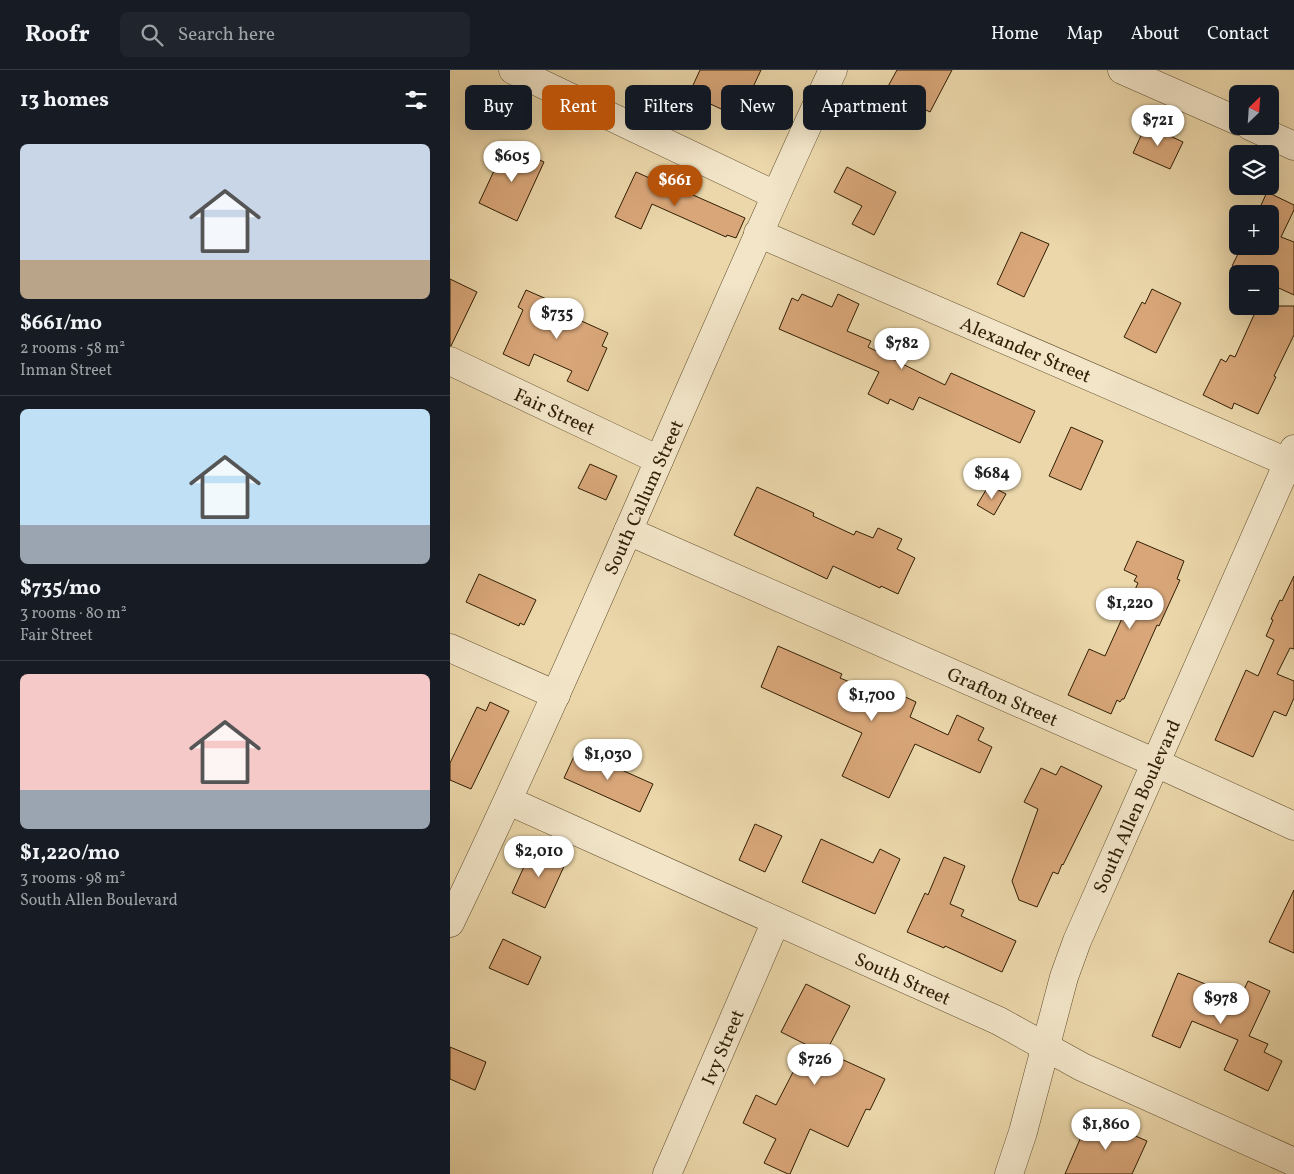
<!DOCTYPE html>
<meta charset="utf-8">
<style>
:root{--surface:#171b24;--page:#20242c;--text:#f1f3f6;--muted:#9ea1a6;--line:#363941;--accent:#b45309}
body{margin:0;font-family:Vollkorn,serif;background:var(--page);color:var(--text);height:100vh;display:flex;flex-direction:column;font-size:19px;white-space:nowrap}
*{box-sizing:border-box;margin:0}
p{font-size:16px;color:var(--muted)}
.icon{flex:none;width:28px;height:28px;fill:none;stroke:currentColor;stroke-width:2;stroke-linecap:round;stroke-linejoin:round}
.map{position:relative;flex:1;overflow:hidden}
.details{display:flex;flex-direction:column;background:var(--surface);width:450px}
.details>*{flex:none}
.banner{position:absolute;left:15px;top:15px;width:475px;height:45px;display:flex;gap:10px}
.needle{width:32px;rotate:25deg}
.controls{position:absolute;left:779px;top:15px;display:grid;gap:10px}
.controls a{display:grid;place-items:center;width:50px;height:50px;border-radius:8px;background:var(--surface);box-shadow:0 5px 20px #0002;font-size:25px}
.price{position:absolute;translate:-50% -42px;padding:0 11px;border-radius:18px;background:#fff;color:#222;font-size:16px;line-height:32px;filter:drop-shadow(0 1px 2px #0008)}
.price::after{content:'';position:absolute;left:50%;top:30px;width:15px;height:11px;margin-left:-8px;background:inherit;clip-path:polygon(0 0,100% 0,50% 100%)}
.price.current{background:var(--accent);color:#fff}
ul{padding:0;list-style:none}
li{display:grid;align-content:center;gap:10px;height:265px;padding:0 20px}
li+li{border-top:1px solid var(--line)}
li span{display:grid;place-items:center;height:155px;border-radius:8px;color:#555}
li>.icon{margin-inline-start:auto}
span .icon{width:90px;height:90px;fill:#fffc;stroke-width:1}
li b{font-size:21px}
h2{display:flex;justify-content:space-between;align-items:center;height:60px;padding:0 20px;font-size:21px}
.pill{padding:0 18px;border-radius:8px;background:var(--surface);box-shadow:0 5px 20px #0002;font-size:18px;line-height:45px}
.pill.current{background:var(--accent);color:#fff}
header{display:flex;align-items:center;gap:30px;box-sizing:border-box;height:70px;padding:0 25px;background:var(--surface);border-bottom:1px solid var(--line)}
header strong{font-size:24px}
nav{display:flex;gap:28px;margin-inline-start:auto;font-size:18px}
.search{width:350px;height:45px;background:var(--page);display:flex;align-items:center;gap:12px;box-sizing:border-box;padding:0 18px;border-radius:8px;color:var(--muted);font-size:19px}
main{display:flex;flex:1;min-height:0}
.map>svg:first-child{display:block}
</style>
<header>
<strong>Roofr</strong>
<div class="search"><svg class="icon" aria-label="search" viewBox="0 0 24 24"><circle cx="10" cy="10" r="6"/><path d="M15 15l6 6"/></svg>Search here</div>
<nav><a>Home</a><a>Map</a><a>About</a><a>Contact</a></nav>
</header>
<main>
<section class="details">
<h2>13 homes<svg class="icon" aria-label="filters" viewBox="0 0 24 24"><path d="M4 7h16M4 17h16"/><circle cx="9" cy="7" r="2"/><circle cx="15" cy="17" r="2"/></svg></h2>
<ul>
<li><span style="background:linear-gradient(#c9d6e8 75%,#b9a48a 0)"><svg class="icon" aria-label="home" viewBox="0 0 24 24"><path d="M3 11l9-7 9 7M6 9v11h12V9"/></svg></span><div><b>$661/mo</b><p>2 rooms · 58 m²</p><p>Inman Street</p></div></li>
<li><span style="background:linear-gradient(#bfe0f5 75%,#9aa5b1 0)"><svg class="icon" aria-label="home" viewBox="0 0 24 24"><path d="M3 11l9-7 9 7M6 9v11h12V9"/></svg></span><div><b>$735/mo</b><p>3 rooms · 80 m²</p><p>Fair Street</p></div></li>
<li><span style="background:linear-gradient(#f6c9c9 75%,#9aa5b1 0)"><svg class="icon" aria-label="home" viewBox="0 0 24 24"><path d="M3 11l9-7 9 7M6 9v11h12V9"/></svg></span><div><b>$1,220/mo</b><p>3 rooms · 98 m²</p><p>South Allen Boulevard</p></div></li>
</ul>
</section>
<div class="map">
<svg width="844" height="1104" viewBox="0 0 844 1104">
<rect width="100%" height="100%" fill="#ebd7aa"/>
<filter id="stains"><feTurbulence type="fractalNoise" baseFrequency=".004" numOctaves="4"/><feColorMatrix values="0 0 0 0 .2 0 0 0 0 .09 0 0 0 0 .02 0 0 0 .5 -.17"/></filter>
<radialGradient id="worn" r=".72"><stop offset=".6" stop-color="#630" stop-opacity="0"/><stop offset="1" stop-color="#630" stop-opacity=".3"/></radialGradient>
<g fill="#d8a679" stroke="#301e03">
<polygon points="250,0 311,0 295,34 290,32 284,45 239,24"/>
<polygon points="447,0 502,0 480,42 436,20"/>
<polygon points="696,55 733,72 720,99 683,83"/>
<polygon points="56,75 94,92 67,151 29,133"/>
<polygon points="397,97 446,122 424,165 402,154 412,136 384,122"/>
<polygon points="186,102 233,123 234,121 295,148 286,168 277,165 276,167 202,134 191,159 165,147"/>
<polygon points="817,122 844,135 844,140 831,167 844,172 844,225 820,214 820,204 799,204 782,196 792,176 820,176 820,144 807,144"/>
<polygon points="571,162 599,174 574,227 547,214"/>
<polygon points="0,209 27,222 1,276 0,276"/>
<polygon points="702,219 731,233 706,283 674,267 692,232 695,234"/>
<polygon points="76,220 108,234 105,239 158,263 152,276 157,278 138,321 117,311 122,301 84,284 79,296 53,284 73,240 68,237"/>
<polygon points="352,224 382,237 388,224 409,234 397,261 421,271 418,277 495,315 501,303 585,341 570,373 469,327 463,340 440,329 438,334 418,324 429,302 329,259 342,228 348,231"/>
<polygon points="808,236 844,236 844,265 824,306 826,307 808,344 784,333 782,339 753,325 771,289 776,292 780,285 785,287"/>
<polygon points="621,357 653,371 631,420 599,406"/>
<polygon points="140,394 167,406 156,430 128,418"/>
<polygon points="539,415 556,424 544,445 527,435"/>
<polygon points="307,417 364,443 363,446 404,465 406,461 423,468 428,458 452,469 447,479 465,488 448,524 431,516 430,518 383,496 377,509 284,465"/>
<polygon points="687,471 734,491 727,509 730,510 709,556 707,555 674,629 672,629 670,632 667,630 661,644 618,625 639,579 655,586 688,513 684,511 687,506 674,500"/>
<polygon points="29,504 86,530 74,555 70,553 69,556 16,532"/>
<polygon points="844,506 844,579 840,578 827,604 844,611 844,628 836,646 824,641 803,687 765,670 796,600 808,606 824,570 816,566 823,550 821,549 830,530 832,531"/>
<polygon points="328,576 392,604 390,608 429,624 432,616 466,632 460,647 498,665 507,645 534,658 528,670 542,677 530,703 465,674 439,728 392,706 412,663 311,617"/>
<polygon points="40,632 59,641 21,719 0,710 0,693 27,637 36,641"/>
<polygon points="127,680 203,714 190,742 114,708"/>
<polygon points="611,696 652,716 613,795 612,794 608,804 603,802 587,837 569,830 562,811 588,739 574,732 591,698 606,705"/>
<polygon points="305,754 332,766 315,802 289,790"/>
<polygon points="371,769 423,793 430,779 450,789 425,844 352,812"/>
<polygon points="83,777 116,792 95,838 62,823"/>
<polygon points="494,787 515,796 500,834 514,840 511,846 566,871 552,902 495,876 494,878 457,862 475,823 478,825"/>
<polygon points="844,820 844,883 819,872"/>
<polygon points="53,869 91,887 78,915 39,898"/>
<polygon points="728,903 790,928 798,911 820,921 799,966 818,974 814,982 832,991 818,1021 774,1000 788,970 742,951 730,978 702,966"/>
<polygon points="356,914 400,936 376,982 435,1009 420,1040 416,1039 398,1077 360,1059 340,1104 338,1104 314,1093 326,1069 293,1053 306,1025 326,1035 357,975 331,962"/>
<polygon points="0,977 36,992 25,1020 0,1009"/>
<polygon points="640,1046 697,1071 682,1104 615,1104"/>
</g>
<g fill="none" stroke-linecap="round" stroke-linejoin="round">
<g stroke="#5f4c2d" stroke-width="29">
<g id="minor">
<polyline points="63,0 325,125"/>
<polyline points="672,0 788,51"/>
<polyline points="800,56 844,76"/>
<polyline points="308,163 844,395"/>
<polyline points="0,291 209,390"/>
<polyline points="178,461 706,693 844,756"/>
<polyline points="0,578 106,625"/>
<polyline points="59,731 549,951 632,997 844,1092"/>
<path d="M0 853C135 572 252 282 383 0"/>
<polyline points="217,1104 326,851"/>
<polyline points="559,1104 573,1062 614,907 627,871 844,379"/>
</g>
</g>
<use href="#minor" stroke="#f2e5c8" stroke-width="28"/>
</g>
<g text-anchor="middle" stroke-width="4" stroke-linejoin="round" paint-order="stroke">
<g font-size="19" fill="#301e03" stroke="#f2e5c8">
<text transform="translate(576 279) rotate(23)" y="7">Alexander Street</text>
<text transform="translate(105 341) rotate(25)" y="7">Fair Street</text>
<text transform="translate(193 427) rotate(-66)" y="7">South Callum Street</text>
<text transform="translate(553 626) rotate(24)" y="7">Grafton Street</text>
<text transform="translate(686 736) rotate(-66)" y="7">South Allen Boulevard</text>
<text transform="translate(453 908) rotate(24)" y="7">South Street</text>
<text transform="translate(272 977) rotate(-67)" y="7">Ivy Street</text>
</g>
</g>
<rect width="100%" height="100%" filter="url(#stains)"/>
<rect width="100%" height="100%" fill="url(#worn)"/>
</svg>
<div class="controls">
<a><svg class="needle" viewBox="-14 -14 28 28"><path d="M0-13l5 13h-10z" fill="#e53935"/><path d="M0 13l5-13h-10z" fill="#9ea1a6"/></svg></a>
<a><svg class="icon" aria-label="layers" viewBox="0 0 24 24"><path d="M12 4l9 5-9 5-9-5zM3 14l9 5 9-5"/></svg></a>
<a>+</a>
<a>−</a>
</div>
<b class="price" style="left:708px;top:77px">$721</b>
<b class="price" style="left:62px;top:113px">$605</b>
<b class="price current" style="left:225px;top:137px">$661</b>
<b class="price" style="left:107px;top:270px">$735</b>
<b class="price" style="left:452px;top:300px">$782</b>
<b class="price" style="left:542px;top:430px">$684</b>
<b class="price" style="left:680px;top:560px">$1,220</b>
<b class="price" style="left:422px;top:652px">$1,700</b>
<b class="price" style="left:158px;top:711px">$1,030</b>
<b class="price" style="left:89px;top:808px">$2,010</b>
<b class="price" style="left:771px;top:955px">$978</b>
<b class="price" style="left:365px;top:1016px">$726</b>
<b class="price" style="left:656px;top:1081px">$1,860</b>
<div class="banner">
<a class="pill">Buy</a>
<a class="pill current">Rent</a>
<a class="pill">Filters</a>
<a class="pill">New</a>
<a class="pill">Apartment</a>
</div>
</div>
</main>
